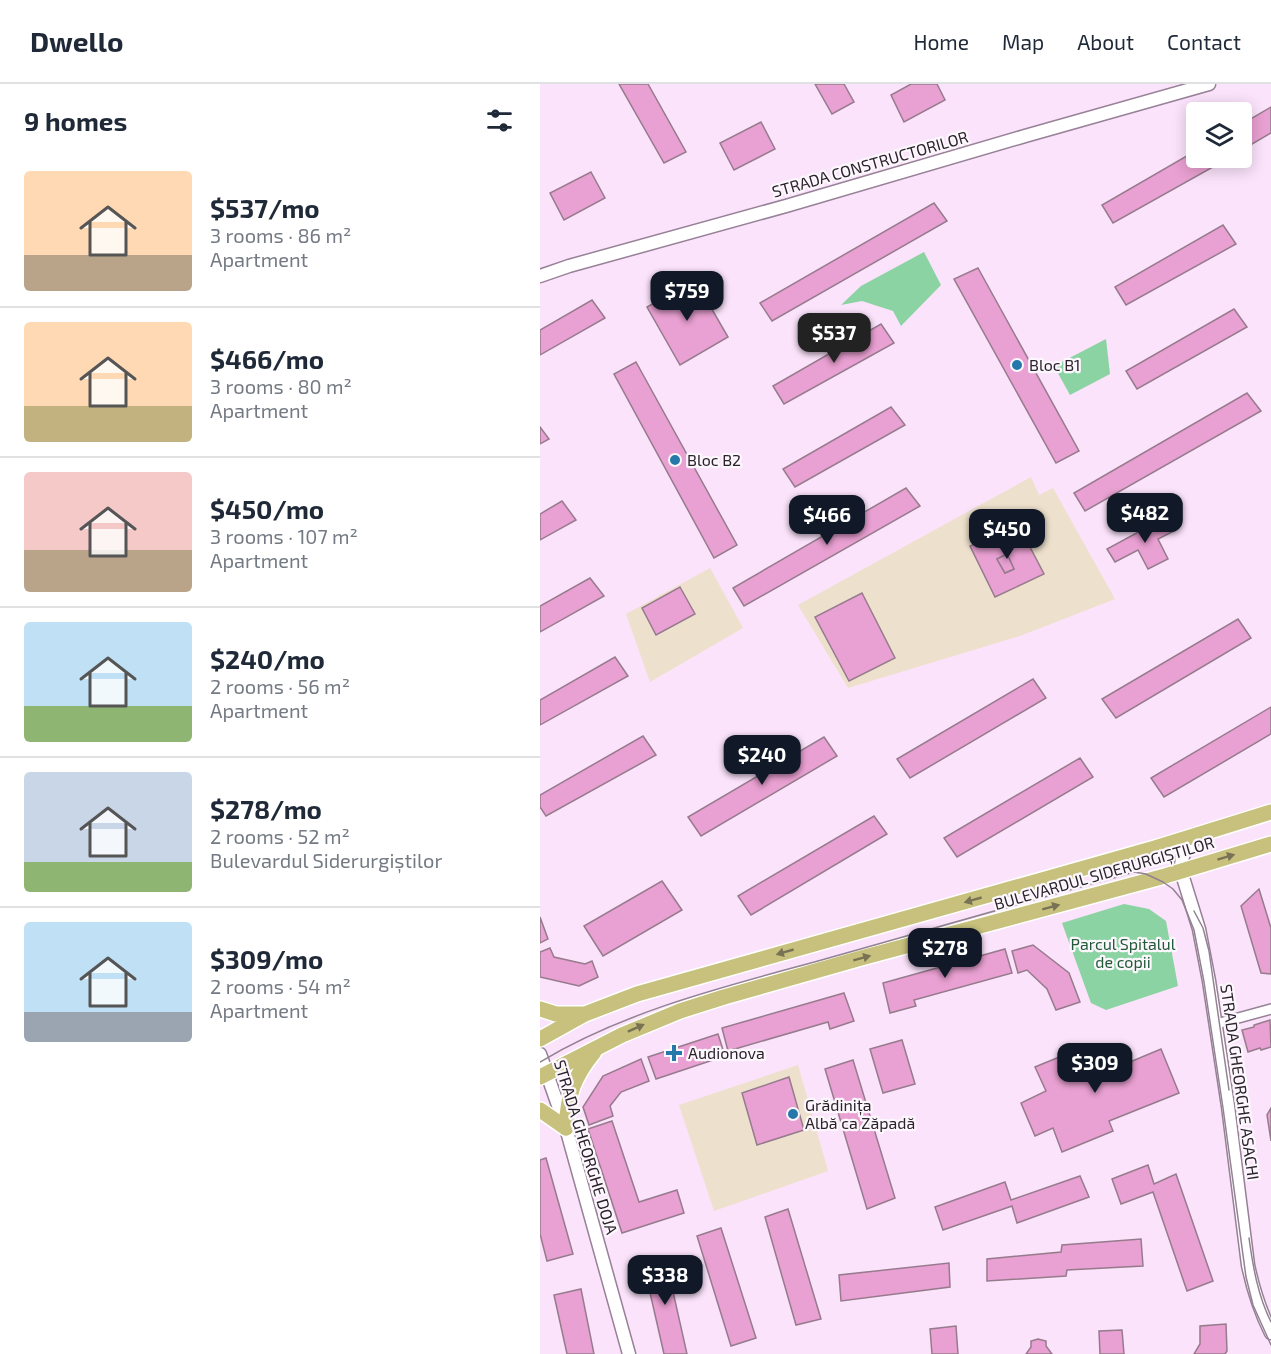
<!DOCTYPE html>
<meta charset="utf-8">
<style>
:root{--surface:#fff;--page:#f2f2f3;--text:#1f2937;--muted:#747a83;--line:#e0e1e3;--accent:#111827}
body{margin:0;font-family:"Exo 2",sans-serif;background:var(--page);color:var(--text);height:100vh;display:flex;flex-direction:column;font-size:22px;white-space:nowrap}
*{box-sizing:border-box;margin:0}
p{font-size:20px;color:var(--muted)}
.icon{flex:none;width:33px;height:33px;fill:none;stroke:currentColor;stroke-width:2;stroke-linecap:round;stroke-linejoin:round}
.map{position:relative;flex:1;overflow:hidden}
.sheet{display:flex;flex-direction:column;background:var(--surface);width:540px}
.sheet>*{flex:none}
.controls{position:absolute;left:646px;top:18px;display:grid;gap:12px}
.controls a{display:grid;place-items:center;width:66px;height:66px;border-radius:6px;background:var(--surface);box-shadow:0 3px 15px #0003;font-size:30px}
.price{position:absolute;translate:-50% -51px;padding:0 14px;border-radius:12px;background:var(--accent);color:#fff;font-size:20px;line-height:39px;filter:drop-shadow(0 2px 3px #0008)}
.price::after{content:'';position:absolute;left:50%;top:36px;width:18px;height:14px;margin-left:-9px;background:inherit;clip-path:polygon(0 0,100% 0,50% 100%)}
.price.active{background:#222;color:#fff}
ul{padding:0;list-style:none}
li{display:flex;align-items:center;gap:18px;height:150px;padding:0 24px}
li+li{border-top:2px solid var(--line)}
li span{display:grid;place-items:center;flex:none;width:168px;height:120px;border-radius:6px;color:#555}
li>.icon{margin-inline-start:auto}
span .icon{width:72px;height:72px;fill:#fffc;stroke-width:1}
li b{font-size:26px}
h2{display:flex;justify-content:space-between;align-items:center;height:72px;padding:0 24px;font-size:26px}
header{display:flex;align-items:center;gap:36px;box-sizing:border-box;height:84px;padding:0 30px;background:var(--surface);border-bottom:2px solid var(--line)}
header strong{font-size:28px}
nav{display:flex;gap:33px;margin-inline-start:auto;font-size:21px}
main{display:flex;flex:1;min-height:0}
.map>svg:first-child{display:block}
</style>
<header>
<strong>Dwello</strong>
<nav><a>Home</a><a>Map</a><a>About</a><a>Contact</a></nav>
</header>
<main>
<section class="sheet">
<h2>9 homes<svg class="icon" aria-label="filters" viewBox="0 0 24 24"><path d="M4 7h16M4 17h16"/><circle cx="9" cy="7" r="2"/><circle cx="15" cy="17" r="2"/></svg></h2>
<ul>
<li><span style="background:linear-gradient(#ffd9b3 70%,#b9a48a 0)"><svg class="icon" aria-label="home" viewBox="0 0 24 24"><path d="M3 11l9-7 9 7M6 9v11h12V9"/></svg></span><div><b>$537/mo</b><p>3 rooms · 86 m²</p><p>Apartment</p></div></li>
<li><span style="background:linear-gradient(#ffd9b3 70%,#c2b280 0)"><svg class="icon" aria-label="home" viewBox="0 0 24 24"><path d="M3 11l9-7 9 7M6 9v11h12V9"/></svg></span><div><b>$466/mo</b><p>3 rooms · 80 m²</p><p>Apartment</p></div></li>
<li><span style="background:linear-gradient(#f6c9c9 65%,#b9a48a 0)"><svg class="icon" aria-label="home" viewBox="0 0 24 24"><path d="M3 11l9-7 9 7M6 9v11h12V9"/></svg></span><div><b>$450/mo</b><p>3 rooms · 107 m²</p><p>Apartment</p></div></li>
<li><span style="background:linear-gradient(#bfe0f5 70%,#8fb573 0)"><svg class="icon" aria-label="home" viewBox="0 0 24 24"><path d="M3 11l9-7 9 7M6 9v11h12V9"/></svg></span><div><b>$240/mo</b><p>2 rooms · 56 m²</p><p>Apartment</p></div></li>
<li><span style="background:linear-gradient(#c9d6e8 75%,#8fb573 0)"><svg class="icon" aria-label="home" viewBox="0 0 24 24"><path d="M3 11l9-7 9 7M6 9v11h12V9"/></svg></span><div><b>$278/mo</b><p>2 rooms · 52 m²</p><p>Bulevardul Siderurgiștilor</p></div></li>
<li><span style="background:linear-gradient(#bfe0f5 75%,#9aa5b1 0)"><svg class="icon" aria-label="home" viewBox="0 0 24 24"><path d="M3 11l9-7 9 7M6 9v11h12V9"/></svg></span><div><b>$309/mo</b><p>2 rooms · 54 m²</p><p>Apartment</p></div></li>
</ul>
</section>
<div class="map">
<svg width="731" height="1270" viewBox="0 0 731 1270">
<rect width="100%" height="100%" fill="#fbe3fb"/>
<g fill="#ede0cc">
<polygon points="491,393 499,411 513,404 575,515 480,552 308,604 258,521"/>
<polygon points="170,484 203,544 110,598 86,530"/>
<polygon points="258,981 288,1087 174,1127 139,1021"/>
</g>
<g fill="#8bd3a2">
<polygon points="384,168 401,201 361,242 353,227 322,217 301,221 321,202"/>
<polygon points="566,255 570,290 530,311 514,282"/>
<polygon points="584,820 609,825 626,837 638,902 566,926 551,919 522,839"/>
</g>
<g fill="#e9a0d2" stroke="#967b8d" stroke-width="1.5" fill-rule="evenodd">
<polygon points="79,0 108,0 146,68 124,79"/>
<polygon points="275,0 304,0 314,18 292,30"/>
<polygon points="371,0 397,0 405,16 364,38 351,11"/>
<polygon points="731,23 731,49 702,66 702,40"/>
<polygon points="221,38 235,65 194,86 180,59"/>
<polygon points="657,66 657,74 689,74 573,139 562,121"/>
<polygon points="51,88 65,114 24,136 10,109"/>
<polygon points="394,119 407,137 232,237 220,219"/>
<polygon points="683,141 696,160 586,221 575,203"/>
<polygon points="438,184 539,367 516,379 414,195"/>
<polygon points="155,196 188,253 140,281 107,223"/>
<polygon points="52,216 65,234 0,271 0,246"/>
<polygon points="694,225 707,243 597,305 586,287"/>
<polygon points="341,240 354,259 244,320 233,302"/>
<polygon points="96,278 197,461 174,474 74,290"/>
<polygon points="707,309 721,327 545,427 534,409"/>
<polygon points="351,323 365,341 255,403 243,385"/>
<polygon points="0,343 9,355 0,360"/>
<polygon points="366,404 380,422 204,522 193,504"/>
<polygon points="22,417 36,436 0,456 0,430"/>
<polygon points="626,433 634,447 618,455 628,475 608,485 598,466 575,478 567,465"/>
<path d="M478 440 504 490 455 513 430 462ZM467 470 474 485 465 489 457 475Z"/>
<polygon points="467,470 474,485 465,489 457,475"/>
<polygon points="50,494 64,512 0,548 0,522"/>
<polygon points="140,503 155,530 116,551 102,524"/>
<polygon points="322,509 355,574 309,597 275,533"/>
<polygon points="698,535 711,554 576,634 562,615"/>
<polygon points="75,573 88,592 0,641 0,616"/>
<polygon points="493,595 506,614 370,694 357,675"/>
<polygon points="731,623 731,650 624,713 611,694"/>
<polygon points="103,652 116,671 6,732 0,723 0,711"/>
<polygon points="284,653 297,672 161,752 148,733"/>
<polygon points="540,674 553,693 417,773 404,754"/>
<polygon points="334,732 347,750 211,831 198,812"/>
<polygon points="122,797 142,826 63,872 44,842"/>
<polygon points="719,805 731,844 731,890 721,889 701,822"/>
<polygon points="0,833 8,855 0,859"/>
<polygon points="493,861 529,889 540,918 516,926 507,905 487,886 478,889 472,867"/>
<polygon points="10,864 14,873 45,880 52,877 58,893 39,902 0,893 0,868"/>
<polygon points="465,865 472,889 374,916 376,922 350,929 343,899"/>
<polygon points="304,909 314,937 290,945 288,938 188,967 182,944"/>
<polygon points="730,936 731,963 721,966 720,964 708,968 702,946 714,943 714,941"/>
<polygon points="178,950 185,972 116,995 108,973"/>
<polygon points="362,956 375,1000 343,1009 330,965"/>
<polygon points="551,960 562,982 587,972 590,978 621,965 639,1009 569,1037 573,1047 522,1068 513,1044 495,1052 481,1019 506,1007 495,983"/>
<polygon points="101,975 109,997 81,1008 70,1022 73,1032 49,1041 43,1023 63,992"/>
<polygon points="313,976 355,1114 327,1125 285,985"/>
<polygon points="249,993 264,1046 217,1061 202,1009"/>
<polygon points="731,1024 731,1057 727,1031"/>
<polygon points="72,1037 99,1118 137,1106 144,1129 82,1149 48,1045"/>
<polygon points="6,1074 33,1170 7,1177 0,1150 0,1076"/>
<polygon points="608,1081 614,1100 636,1090 673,1197 647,1207 613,1108 581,1120 572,1095"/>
<polygon points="540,1092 549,1113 477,1139 472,1122 403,1146 395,1123 465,1098 471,1116"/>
<polygon points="248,1125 281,1235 256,1241 225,1133"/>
<polygon points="181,1144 216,1254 191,1262 157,1152"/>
<polygon points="601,1155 603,1182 527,1186 526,1192 447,1197 447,1175 521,1168 522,1161"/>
<polygon points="125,1172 147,1270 124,1270 103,1178"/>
<polygon points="409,1179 410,1203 301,1217 299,1191"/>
<polygon points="41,1205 54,1270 27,1270 14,1211"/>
<polygon points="686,1240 687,1267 685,1270 654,1270 660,1260 660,1242"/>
<polygon points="416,1242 418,1270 392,1270 390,1245"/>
<polygon points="582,1246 584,1270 560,1270 559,1247"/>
<polygon points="498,1255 506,1257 506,1262 512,1270 486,1270 491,1263 491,1257"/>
</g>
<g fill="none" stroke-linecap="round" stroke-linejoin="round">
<g stroke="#978197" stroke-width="12">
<polyline id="minor" points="676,938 680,939 731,925"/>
</g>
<g stroke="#978197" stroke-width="15">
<g id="tertiary">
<polyline points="0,192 29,182 246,122 485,52 669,0"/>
<path d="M659 751C648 762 640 771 641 787L659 845 669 897 688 1022 708 1181C713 1205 720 1227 731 1249"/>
<polyline points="0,970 26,1044 89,1270"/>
</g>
</g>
<g stroke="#fff" stroke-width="18">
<g id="primary">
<polyline points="0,925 16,930 42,930"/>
<polyline points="0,955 45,930 97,910 615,764 731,728"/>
<polyline points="0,993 82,951 140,927 184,913 321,874 625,792 731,760"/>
<polyline points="0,1026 26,1044"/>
<path d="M26 1044C28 1010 33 994 54 968"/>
</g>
</g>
<use href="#minor" stroke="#fff" stroke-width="9"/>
<use href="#tertiary" stroke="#fff" stroke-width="12"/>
<use href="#primary" stroke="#c7c17d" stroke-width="15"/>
<g stroke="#928292" stroke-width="1.5">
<polyline points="654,827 663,844 669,867 689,1006"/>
<path d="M0 978C85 927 183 903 278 877 378 849 477 820 577 793L594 788 606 790 623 798 633 805 642 816 654 846 664 898 683 1024 706 1193 713 1221 731 1261"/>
<path d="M709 1154C713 1183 718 1212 731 1238"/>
</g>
</g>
<defs><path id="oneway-solid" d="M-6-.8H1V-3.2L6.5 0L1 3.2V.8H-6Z" transform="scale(1.5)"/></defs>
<g fill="#797254">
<use href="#oneway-solid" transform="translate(686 773) rotate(-17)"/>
<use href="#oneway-solid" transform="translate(433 816) rotate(164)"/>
<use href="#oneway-solid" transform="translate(511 823) rotate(-15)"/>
<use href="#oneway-solid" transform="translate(245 868) rotate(164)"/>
<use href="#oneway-solid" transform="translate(322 874) rotate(-15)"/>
<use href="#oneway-solid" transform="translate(96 944) rotate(-24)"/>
</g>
<g fill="#2578a9" stroke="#fcf7fc" stroke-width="2">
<circle cx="477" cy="281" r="6"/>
<circle cx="135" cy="376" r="6"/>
<path d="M131 960h6v6h6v6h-6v6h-6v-6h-6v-6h6z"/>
<circle cx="253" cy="1030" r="6"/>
</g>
<g text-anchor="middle" stroke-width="4.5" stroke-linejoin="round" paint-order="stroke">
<g font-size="16" fill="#2b222b" stroke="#fcf7fc">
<text transform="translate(330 80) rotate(-16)" y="6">STRADA CONSTRUCTORILOR</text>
<text transform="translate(564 789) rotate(-16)" y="6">BULEVARDUL SIDERURGIȘTILOR</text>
<text transform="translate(700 998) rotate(82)" y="6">STRADA GHEORGHE ASACHI</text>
<text transform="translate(46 1063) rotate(73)" y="6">STRADA GHEORGHE DOJA</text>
</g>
<g font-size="16" fill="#2b222b" stroke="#fcf7fc" text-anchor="start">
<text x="489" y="287">Bloc B1</text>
<text x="147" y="382">Bloc B2</text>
<text x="148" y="975">Audionova</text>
<text x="265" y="1027">Grădinița<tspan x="265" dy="18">Albă ca Zăpadă</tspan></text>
</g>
<g font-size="16" fill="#225a38" stroke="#fcf7fc">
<text x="583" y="866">Parcul Spitalul<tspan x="583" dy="18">de copii</tspan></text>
</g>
</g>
</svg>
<div class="controls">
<a><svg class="icon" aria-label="layers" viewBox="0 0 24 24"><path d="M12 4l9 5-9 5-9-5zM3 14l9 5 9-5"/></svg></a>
</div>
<b class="price" style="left:147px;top:238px">$759</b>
<b class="price active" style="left:294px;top:280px">$537</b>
<b class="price" style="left:605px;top:460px">$482</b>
<b class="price" style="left:287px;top:462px">$466</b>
<b class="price" style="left:467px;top:476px">$450</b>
<b class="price" style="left:222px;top:702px">$240</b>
<b class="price" style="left:405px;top:895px">$278</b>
<b class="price" style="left:555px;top:1010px">$309</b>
<b class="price" style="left:125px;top:1222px">$338</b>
</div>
</main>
